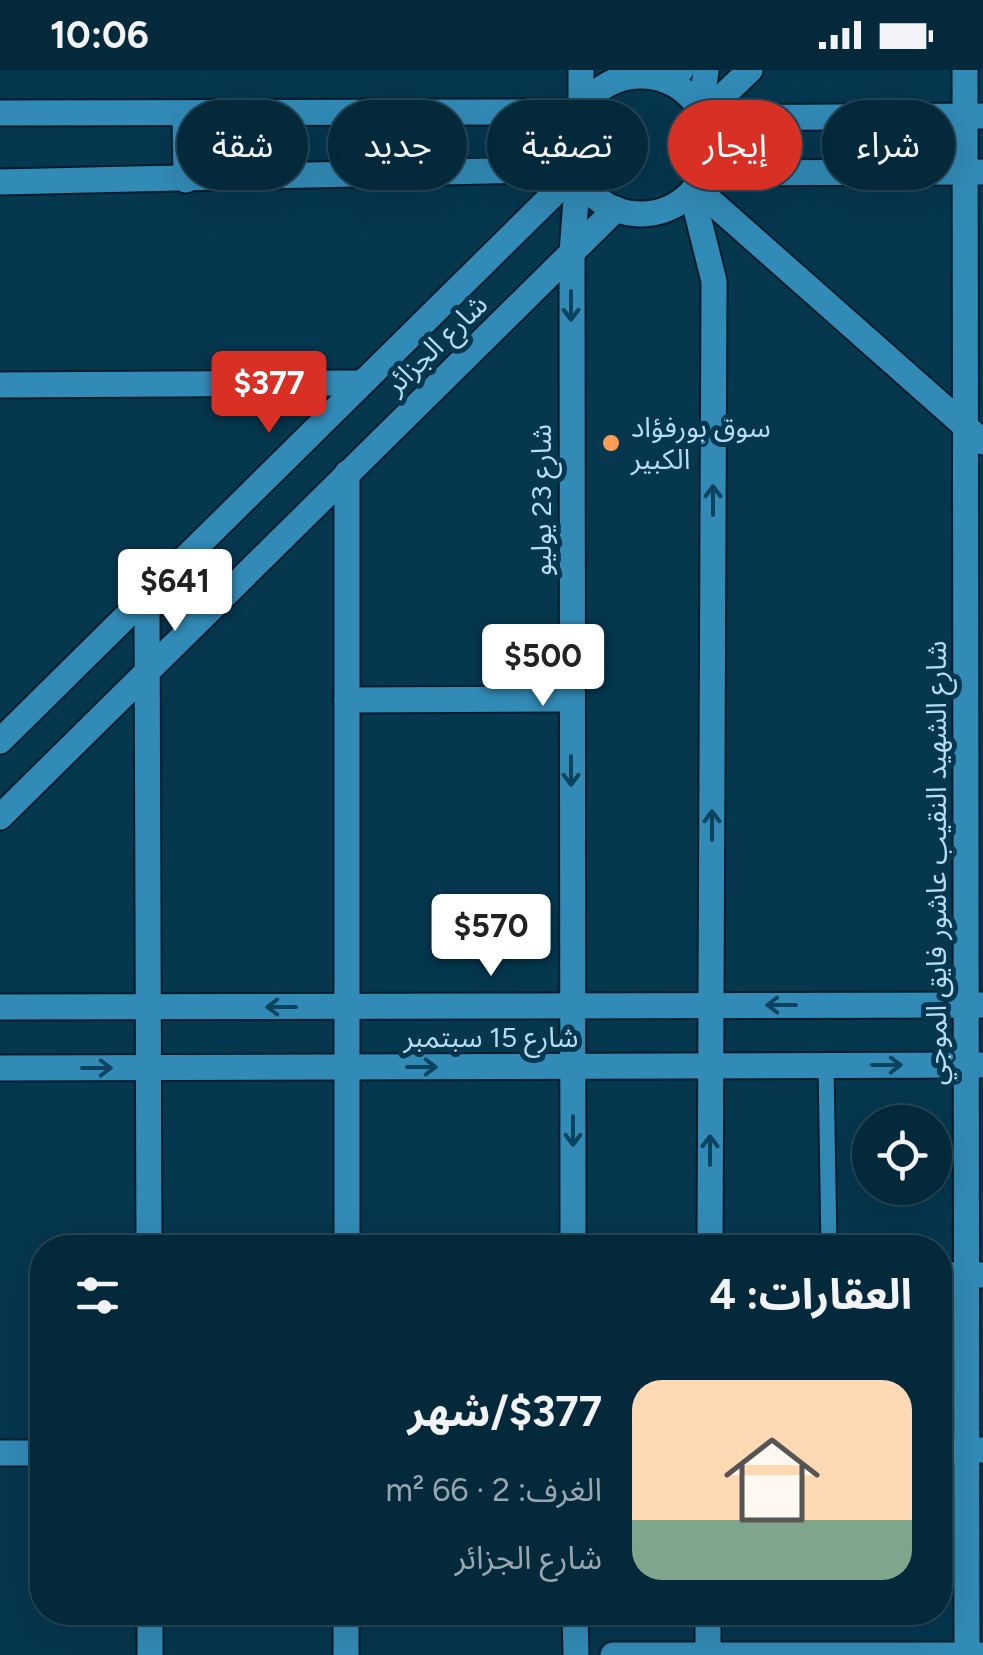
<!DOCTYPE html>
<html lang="ar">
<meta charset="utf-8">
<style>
:root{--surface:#04293b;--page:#0d3142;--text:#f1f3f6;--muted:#97a6af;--line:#254555;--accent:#d93025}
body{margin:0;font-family:Figtree,"Noto Sans Arabic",sans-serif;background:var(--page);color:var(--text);direction:rtl;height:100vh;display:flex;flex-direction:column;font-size:38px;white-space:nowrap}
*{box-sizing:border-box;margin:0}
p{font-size:32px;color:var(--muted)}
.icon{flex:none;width:55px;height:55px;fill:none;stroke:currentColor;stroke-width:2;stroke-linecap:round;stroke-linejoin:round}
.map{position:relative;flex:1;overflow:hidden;direction:ltr}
.drawer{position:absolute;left:30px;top:1165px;width:922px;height:390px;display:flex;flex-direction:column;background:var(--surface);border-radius:40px;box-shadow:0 10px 40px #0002,0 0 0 2px var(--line);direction:rtl}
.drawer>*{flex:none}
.banner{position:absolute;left:30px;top:30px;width:925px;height:90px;direction:rtl;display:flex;gap:20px}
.controls{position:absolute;left:852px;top:1035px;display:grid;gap:20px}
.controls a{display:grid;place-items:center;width:100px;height:100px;border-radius:50%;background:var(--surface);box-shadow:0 10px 40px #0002,0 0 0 2px var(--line);font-size:50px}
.price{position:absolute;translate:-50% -85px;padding:0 22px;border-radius:10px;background:#fff;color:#222;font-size:32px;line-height:65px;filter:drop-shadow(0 2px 5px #0008)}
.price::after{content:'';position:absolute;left:50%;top:60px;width:30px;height:22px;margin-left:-15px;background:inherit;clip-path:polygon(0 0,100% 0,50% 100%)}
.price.current{background:var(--accent);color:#fff}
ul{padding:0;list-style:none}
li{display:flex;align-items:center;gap:30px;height:250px;padding:0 40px}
li span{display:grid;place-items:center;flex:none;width:280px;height:200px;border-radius:30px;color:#555}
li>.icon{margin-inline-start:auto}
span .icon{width:120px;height:120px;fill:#fffc;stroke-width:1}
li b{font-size:42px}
h2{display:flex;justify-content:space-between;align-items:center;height:120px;padding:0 40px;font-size:42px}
.tag{padding:0 35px;border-radius:45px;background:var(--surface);box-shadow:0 10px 40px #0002,0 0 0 2px var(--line);font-size:35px;line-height:90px}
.tag.current{background:var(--accent);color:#fff}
.status{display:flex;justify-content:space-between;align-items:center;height:70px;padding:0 50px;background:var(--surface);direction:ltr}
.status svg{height:28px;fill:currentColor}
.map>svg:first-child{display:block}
</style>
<div class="status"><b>10:06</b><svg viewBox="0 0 49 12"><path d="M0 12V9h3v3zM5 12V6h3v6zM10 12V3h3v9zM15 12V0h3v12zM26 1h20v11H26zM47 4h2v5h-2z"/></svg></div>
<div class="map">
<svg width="983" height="1585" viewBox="0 0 983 1585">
<rect width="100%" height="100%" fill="#05374f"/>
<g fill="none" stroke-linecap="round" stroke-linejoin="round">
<g stroke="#021d2b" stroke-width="19">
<polyline id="service" points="826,995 829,1178"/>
</g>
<g stroke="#021d2b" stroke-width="29">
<g id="minor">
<polyline points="965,0 967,1585"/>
<polyline points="0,43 580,42"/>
<polyline points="185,44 186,110"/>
<polyline points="704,48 983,46"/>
<polyline points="704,103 983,102"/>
<polyline points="0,112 576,99"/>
<polyline points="696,118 983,372"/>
<polyline points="0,315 360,313"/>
<polyline points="147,528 149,1178"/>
<polyline points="347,630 570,629"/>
<polyline points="0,937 983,935"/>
<polyline points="0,998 980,995"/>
<polyline points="347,1178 347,403"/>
<polyline points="940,1205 983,1205"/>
<polyline points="940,1380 983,1380"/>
<polyline points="0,1383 42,1383"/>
<polyline points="150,1542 150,1585"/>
<polyline points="346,1585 346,1542"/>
<polyline points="613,1585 983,1585"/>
</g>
</g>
<g stroke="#021d2b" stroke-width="29">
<g id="tertiary">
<polyline points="670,12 681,0"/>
<polyline points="703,45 750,0"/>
<polyline points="692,123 714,211 710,1178"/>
<polyline points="573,1178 572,183 578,103"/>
<polyline points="575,1542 576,1585"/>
<polyline points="708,1585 708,1542"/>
</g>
</g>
<g stroke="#021d2b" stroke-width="29">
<g id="secondary">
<polyline points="581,0 581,40"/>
<circle cx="641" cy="75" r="69"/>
<polyline points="701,42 706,0"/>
<polyline points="0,671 577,101"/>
<polyline points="0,747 616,139"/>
</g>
</g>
<use href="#service" stroke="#328bb7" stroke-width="15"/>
<use href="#minor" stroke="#328bb7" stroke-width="25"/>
<use href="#tertiary" stroke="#328bb7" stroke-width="25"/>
<use href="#secondary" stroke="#328bb7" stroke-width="25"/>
</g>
<defs><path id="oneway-shaft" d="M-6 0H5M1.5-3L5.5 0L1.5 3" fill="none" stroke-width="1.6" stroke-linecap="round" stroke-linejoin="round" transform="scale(2.5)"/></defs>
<g stroke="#0c445f">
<use href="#oneway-shaft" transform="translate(571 236) rotate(90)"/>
<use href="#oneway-shaft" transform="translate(713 430) rotate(-90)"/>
<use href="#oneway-shaft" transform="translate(571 701) rotate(90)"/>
<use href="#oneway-shaft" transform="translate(712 755) rotate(-90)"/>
<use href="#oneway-shaft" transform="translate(781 935) rotate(180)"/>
<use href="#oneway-shaft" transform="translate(281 937) rotate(180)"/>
<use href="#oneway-shaft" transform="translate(887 995)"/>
<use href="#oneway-shaft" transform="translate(422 997)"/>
<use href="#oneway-shaft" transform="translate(97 998)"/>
<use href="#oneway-shaft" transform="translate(573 1061) rotate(90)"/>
<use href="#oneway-shaft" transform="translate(710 1080) rotate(-90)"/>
</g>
<circle fill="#fd9c56" stroke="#05374f" stroke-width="4" cx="611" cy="373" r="10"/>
<g text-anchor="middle" stroke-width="10" stroke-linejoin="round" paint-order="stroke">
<g font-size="28" fill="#b5ddf5" stroke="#05374f">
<text transform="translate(436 274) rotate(-44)" y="10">شارع الجزائر</text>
<text transform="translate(541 430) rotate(-90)" y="10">شارع 23 يوليو</text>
<text transform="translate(936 793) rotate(-90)" y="10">شارع الشهيد النقيب عاشور فايق الموجي</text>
<text x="491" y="977">شارع 15 سبتمبر</text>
</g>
<g font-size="28" fill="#b5ddf5" stroke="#05374f" text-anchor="start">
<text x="631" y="367">سوق بورفؤاد<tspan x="631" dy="32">الكبير</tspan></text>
</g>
</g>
</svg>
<div class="controls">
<a><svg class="icon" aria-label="locate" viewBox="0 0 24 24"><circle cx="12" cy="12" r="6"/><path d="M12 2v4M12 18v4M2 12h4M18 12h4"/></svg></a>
</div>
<b class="price current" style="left:269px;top:366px">$377</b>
<b class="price" style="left:175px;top:564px">$641</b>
<b class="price" style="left:543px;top:639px">$500</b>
<b class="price" style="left:491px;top:909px">$570</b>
<div class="banner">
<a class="tag">شراء</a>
<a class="tag current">إيجار</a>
<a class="tag">تصفية</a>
<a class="tag">جديد</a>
<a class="tag">شقة</a>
</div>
<section class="drawer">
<h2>العقارات: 4<svg class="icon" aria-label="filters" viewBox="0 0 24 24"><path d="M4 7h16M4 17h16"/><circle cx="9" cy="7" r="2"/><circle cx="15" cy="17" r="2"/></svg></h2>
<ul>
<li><span style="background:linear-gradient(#ffd9b3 70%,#7fa58c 0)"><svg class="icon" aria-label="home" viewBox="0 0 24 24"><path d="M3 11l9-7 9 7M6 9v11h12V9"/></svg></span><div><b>$377/شهر</b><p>الغرف: 2 · 66 m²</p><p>شارع الجزائر</p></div></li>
</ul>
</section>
</div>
